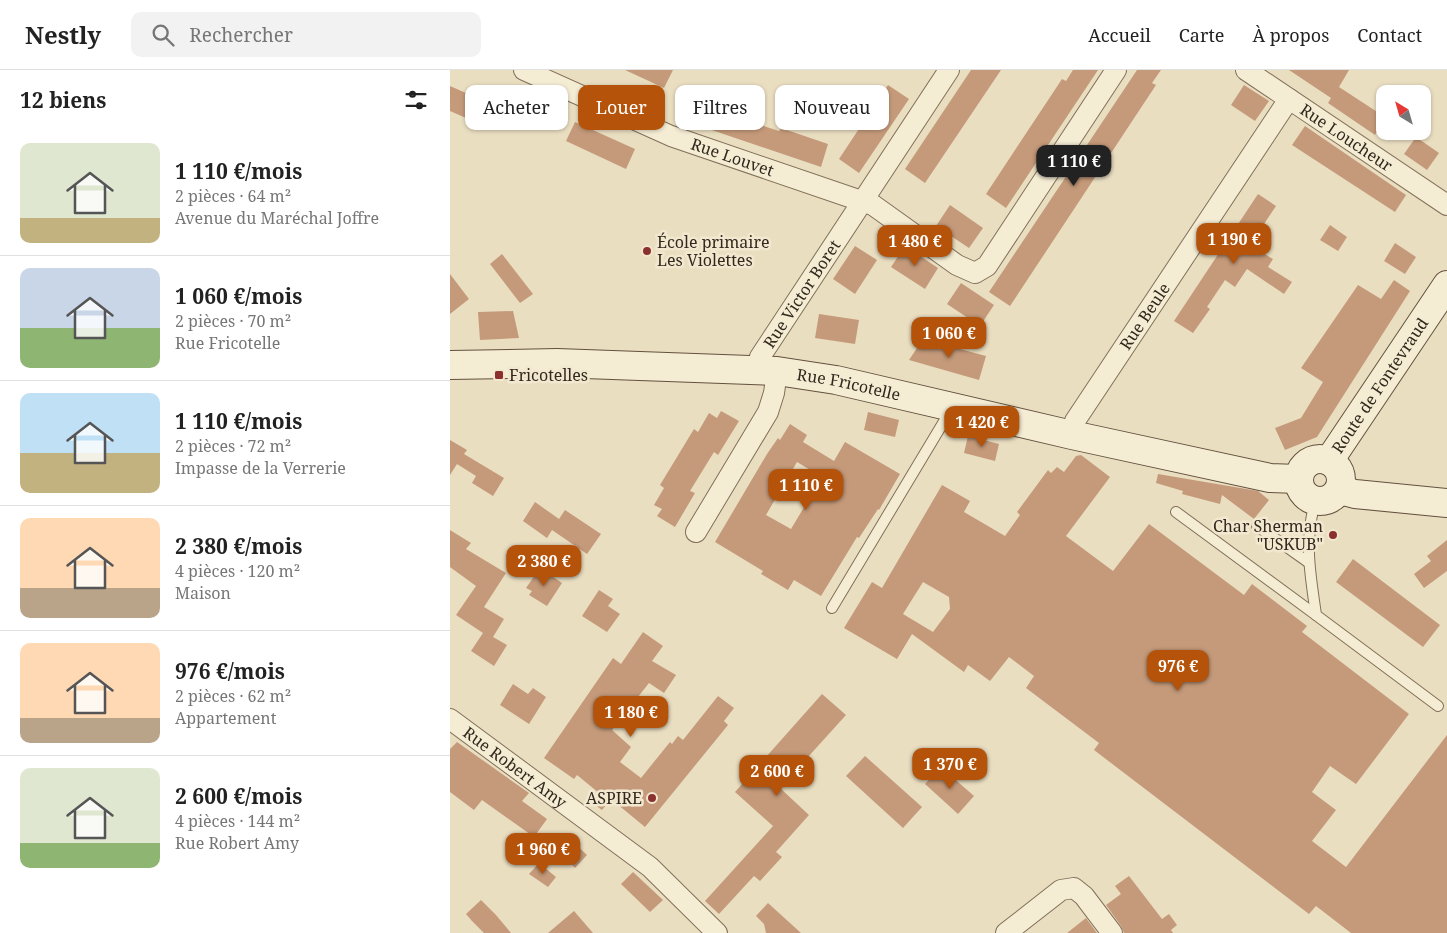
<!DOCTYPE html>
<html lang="fr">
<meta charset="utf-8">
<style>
:root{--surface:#fff;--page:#f2f2f2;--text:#222;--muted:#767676;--line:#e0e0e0;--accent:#b45309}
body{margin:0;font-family:"Noto Serif",serif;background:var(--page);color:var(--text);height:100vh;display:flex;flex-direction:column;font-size:19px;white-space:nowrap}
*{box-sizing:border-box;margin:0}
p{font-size:16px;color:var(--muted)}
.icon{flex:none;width:28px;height:28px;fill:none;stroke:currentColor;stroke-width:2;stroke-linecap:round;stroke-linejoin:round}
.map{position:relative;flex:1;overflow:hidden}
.details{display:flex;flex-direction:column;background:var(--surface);width:450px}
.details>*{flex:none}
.banner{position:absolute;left:15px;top:15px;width:475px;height:45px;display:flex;gap:10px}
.needle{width:32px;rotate:323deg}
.fabs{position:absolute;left:926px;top:15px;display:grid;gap:10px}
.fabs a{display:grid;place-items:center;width:55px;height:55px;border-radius:10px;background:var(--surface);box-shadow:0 1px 4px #0004;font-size:25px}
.price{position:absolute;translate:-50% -42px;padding:0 11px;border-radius:10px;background:var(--accent);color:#fff;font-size:16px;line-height:32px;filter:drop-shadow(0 1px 2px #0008)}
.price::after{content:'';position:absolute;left:50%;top:30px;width:15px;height:11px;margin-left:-8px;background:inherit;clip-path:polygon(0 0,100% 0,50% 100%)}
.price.current{background:#222;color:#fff}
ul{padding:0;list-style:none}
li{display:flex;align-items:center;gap:15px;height:125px;padding:0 20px}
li+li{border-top:1px solid var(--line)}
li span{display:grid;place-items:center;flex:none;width:140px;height:100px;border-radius:10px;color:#555}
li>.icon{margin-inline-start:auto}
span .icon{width:60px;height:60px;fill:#fffc;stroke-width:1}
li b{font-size:21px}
h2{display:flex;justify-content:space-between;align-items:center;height:60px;padding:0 20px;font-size:21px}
.chip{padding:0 18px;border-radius:10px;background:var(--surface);box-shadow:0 1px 4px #0004;font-size:18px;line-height:45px}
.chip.current{background:var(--accent);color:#fff}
header{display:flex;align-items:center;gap:30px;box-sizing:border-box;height:70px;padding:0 25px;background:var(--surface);border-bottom:1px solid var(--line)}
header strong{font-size:24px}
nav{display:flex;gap:28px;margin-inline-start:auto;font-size:18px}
.search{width:350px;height:45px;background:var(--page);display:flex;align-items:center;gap:12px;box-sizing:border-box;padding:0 18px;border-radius:10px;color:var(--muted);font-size:19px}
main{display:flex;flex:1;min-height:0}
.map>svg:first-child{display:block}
</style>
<header>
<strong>Nestly</strong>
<div class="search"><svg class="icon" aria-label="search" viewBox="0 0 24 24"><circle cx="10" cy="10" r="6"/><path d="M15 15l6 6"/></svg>Rechercher</div>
<nav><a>Accueil</a><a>Carte</a><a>À propos</a><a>Contact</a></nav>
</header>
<main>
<section class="details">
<h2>12 biens<svg class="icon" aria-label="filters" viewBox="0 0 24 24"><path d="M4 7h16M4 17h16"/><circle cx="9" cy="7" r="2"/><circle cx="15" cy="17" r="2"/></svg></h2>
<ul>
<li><span style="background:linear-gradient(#dfe7d0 75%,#c2b280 0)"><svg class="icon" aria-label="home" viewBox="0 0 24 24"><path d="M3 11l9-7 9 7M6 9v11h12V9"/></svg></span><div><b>1 110 €/mois</b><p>2 pièces · 64 m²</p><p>Avenue du Maréchal Joffre</p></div></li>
<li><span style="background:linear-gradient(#c9d6e8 60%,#8fb573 0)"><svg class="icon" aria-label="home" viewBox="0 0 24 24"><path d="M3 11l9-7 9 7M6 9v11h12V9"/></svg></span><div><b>1 060 €/mois</b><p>2 pièces · 70 m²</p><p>Rue Fricotelle</p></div></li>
<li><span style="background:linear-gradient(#bfe0f5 60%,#c2b280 0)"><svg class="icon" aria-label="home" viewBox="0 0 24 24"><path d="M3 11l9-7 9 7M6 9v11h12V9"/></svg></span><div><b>1 110 €/mois</b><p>2 pièces · 72 m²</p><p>Impasse de la Verrerie</p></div></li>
<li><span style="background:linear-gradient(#ffd9b3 70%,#b9a48a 0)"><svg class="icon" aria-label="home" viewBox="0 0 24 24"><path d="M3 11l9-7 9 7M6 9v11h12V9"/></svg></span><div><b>2 380 €/mois</b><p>4 pièces · 120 m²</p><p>Maison</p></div></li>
<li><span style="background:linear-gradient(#ffd9b3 75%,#b9a48a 0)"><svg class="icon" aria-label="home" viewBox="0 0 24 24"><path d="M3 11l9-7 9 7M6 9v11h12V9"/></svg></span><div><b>976 €/mois</b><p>2 pièces · 62 m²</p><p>Appartement</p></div></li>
<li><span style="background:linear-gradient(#dfe7d0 75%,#8fb573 0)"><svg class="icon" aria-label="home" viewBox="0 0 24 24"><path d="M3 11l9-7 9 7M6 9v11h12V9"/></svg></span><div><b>2 600 €/mois</b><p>4 pièces · 144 m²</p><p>Rue Robert Amy</p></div></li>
</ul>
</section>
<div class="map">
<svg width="997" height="863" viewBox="0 0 997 863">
<rect width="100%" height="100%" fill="#eadec1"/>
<g fill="#c59a7a" fill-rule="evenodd">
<polygon points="175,0 223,0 214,18"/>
<polygon points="521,0 551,0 475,113 455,99"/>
<polygon points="623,0 648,0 556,138 536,124 612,9 616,11"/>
<polygon points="687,0 711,0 702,13 706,15 560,236 539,222"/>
<polygon points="839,0 899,0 889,17 935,47 935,49 925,65 878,33 881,28"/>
<polygon points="438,15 459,29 409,103 389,89"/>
<polygon points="794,15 819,31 805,51 781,35"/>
<polygon points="0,16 25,27 16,48 0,41"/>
<polygon points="58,21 93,37 84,56 49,40"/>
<polygon points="250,35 329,61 331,58 378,74 371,97 244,54"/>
<polygon points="125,52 185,79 176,99 116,71"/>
<polygon points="855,56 956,125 945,142 842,75"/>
<polygon points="966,67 989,83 977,100 954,84"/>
<polygon points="808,124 826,136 800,175 823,189 818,197 842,212 834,224 797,199 785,217 775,210 757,237 760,239 743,263 724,251"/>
<polygon points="500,135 533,158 519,178 486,156"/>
<polygon points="880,155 897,167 888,181 870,170"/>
<polygon points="945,173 966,187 955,204 934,191"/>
<polygon points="405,176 427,190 405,224 383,209"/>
<polygon points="455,176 488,198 475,219 441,197"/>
<polygon points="52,184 83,224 70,233 40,194"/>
<polygon points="0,204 19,229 0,244"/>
<polygon points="944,210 960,221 874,356 867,367 835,380 825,358 851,348 873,312 851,298 908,215 931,229"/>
<polygon points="511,213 544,235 530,256 497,234"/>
<polygon points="63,241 69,268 30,270 28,242"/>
<polygon points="369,244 409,250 405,274 365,268"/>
<polygon points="473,269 536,286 529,310 459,290"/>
<polygon points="271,341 289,351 268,385 264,382 240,421 245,423 225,457 207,446 212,439 204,435 214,418 210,415 244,359 248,362 259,343 267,348"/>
<polygon points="418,342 449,350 445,367 414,360"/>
<path d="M340 354 357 365 353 372 384 391 395 372 450 404 429 440 428 439 409 468 407 467 371 526 344 510 338 520 311 504 313 501 265 472 317 384 328 368 330 370ZM347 392 372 407 341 459 316 445Z"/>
<polygon points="518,366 549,374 545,391 514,383"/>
<polygon points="0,370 17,380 14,384 54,408 43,426 22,413 26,406 7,394 0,405"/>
<path d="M631 385 660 407 616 466 663 501 699 454 794 525 802 514 857 556 852 562 959 644 906 714 880 696 862 722 886 740 862 771 896 797 997 665V863H901L866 836 859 844 644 680 649 673 576 618 584 606 559 587 540 611 518 595 514 602 462 564 447 589 394 558 422 512 432 518 492 415 520 431 514 442 555 466 570 445 567 442 598 400 601 403 607 397 614 402 626 386ZM473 512 499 527 500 539 483 562 453 544Z"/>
<polygon points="708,404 808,421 819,430 804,449 772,425 770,434 732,424 733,421 706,413"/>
<polygon points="85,432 109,449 115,440 151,464 137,484 102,460 97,468 73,451"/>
<polygon points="0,460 21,473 16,479 56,503 34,537 54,549 43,567 57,575 44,596 21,581 33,563 6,545 26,516 0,497"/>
<polygon points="997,470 997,501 974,518 964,504 981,491 977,486"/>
<polygon points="903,489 990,555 973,577 886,512"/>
<polygon points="90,498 112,513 97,536 79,525 82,521 76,518"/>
<polygon points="149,520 163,529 158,536 170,544 157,562 132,546"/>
<polygon points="193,562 213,576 202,591 226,605 214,623 199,613 162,660 181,677 170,692 191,708 220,672 222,674 228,666 233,670 268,626 284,638 274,651 278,655 195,757 161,729 152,740 141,732 149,723 127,705 124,709 94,688 163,588 171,594"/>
<polygon points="63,614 78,624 83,618 96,627 79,654 50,635"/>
<polygon points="372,624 396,645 330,718 359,745 326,782 332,787 310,811 304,806 269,844 255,831 323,756 285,722"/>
<polygon points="7,672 79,723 72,731 97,749 84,767 32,730 24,740 0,722 0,679"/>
<polygon points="415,686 472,737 453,758 396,706"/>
<polygon points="491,697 524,726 508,744 475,714"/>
<polygon points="123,772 137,785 125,798 111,784"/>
<polygon points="89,793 106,807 98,817 79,804"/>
<polygon points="183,802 213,830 200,842 171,814"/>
<polygon points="679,806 712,849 719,844 727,855 721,860 723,863 674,863 671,856 656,835 671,824 665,816"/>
<polygon points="31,830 46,845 61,863 34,863 22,851 16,844"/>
<polygon points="318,833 351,863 316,863 314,854 306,846"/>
<polygon points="124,841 143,863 98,863"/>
<polygon points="636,848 647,863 617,863"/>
</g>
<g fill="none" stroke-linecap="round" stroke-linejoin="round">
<g stroke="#82705a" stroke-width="12">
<g id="lane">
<path d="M865 431C854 475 860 501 866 545L988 636"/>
<polyline points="726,442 866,545"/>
<polyline points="807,456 858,492"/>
<polyline points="382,538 502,338"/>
</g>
</g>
<g stroke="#82705a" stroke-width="22">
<g id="street">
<path id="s1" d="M74 0 221 66 423 135 507 195 525 203 537 196 666 0"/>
<path id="s2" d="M796 0 997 135"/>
<path id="s3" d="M307 299 310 287 499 0"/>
<path id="s4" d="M622 365 625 351 633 339 839 29"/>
<polyline points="246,462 318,342 324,323 327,301"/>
<path id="s5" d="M0 649 200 797 267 863"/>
<polyline points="556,863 611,820 624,818 634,826 662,863"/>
</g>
</g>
<g stroke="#63513e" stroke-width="30">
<g id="secondary">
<path id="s6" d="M0 295 107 293 327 301 386 310 622 365 820 408 848 409"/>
<circle cx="870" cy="410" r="21"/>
<path id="s7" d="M879 391 997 215"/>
<polyline points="890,420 905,424 997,433"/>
</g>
</g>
<use href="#lane" stroke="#f5ecd4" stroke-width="10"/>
<use href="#street" stroke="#f5ecd4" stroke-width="20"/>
<use href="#secondary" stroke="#f5ecd4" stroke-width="28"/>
</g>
<g fill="#8c2f2f" stroke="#f2e8d0" stroke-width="2">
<circle cx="197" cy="181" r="5"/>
<rect x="44" y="300" width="10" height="10" rx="2.5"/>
<circle cx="883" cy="465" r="5"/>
<circle cx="202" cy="728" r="5"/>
</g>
<g text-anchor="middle" stroke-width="5" stroke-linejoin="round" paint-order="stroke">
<g font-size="16" fill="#33281d" stroke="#f2e8d0">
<text dy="6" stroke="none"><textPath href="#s2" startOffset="121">Rue Loucheur</textPath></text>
<text dy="6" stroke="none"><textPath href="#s1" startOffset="226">Rue Louvet</textPath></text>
<text dy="6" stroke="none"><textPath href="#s3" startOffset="88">Rue Victor Boret</textPath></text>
<text dy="6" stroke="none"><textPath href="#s4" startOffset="140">Rue Beule</textPath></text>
<text dy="6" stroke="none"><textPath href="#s6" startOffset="400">Rue Fricotelle</textPath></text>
<text dy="6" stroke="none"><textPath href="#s7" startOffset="91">Route de Fontevraud</textPath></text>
<text dy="6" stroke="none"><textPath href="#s5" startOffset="81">Rue Robert Amy</textPath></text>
</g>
<g font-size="16" fill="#33281d" stroke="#f2e8d0" text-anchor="start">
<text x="207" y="178">École primaire<tspan x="207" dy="18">Les Violettes</tspan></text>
<text x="59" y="311">Fricotelles</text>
<text x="873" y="462" text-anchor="end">Char Sherman<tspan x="873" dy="18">"USKUB"</tspan></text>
<text x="192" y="734" text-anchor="end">ASPIRE</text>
</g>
</g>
</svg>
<div class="fabs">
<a><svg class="needle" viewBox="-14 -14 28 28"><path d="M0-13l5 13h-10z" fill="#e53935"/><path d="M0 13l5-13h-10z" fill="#767676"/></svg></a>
</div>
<b class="price current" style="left:624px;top:117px">1 110 €</b>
<b class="price" style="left:784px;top:195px">1 190 €</b>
<b class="price" style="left:465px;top:197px">1 480 €</b>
<b class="price" style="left:499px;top:289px">1 060 €</b>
<b class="price" style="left:532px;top:378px">1 420 €</b>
<b class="price" style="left:356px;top:441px">1 110 €</b>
<b class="price" style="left:94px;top:517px">2 380 €</b>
<b class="price" style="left:728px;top:622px">976 €</b>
<b class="price" style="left:181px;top:668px">1 180 €</b>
<b class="price" style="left:500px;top:720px">1 370 €</b>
<b class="price" style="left:327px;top:727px">2 600 €</b>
<b class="price" style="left:93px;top:805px">1 960 €</b>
<div class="banner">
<a class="chip">Acheter</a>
<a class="chip current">Louer</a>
<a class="chip">Filtres</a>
<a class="chip">Nouveau</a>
</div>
</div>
</main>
